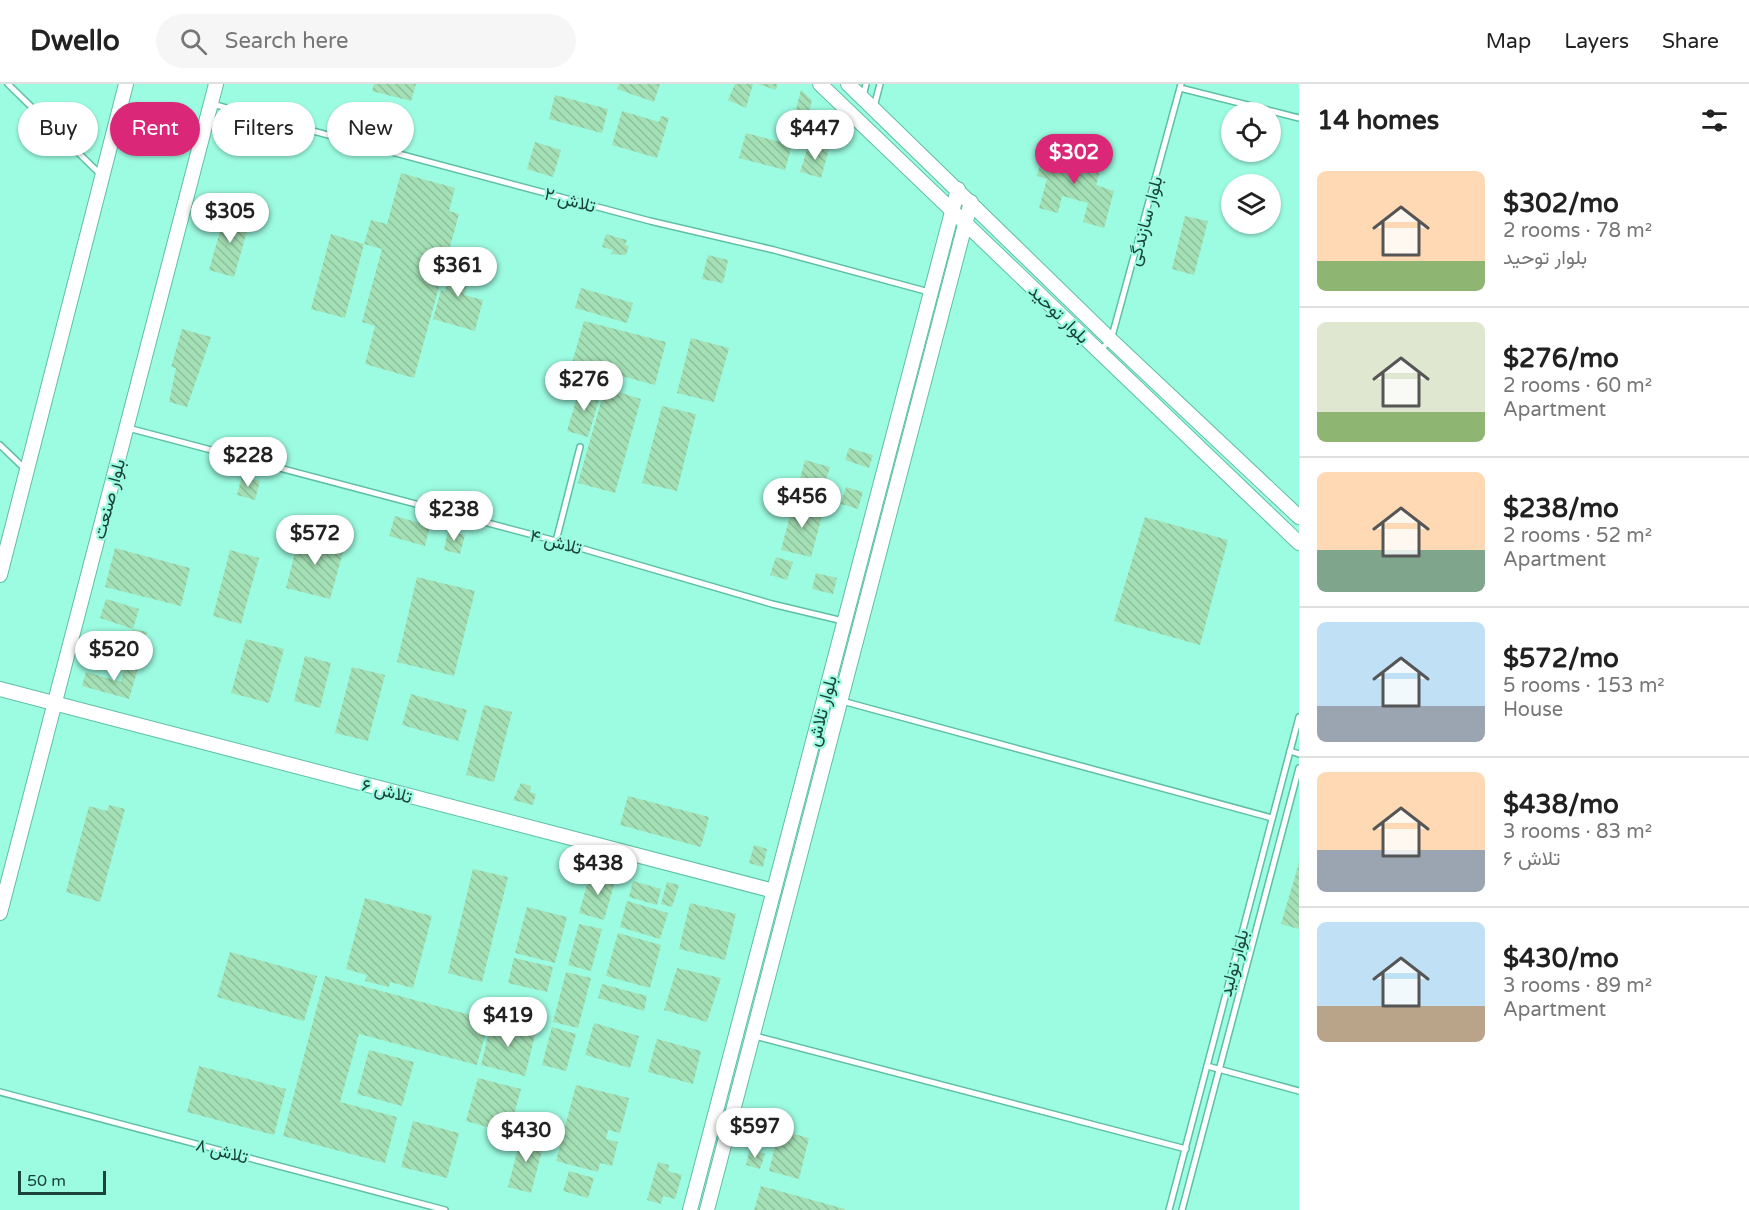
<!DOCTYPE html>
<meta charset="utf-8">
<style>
:root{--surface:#fff;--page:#f6f6f6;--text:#222;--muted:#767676;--line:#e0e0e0;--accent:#db2777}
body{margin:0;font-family:"Varela Round",Vazirmatn,sans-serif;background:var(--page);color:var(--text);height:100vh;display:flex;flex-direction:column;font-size:22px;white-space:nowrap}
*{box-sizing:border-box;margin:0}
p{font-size:20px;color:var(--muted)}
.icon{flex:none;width:33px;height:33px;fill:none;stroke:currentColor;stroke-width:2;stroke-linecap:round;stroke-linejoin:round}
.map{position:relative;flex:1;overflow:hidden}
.sheet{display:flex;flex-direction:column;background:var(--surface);width:450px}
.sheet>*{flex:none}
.banner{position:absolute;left:18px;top:18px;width:570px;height:54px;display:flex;gap:12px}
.controls{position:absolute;left:1221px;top:18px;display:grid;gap:12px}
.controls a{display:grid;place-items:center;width:60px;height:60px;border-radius:50%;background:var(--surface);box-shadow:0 2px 4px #0004;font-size:30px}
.scale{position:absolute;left:18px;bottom:15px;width:88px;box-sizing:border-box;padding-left:6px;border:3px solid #1a4339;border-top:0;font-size:16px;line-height:21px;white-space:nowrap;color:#1a4339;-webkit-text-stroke:4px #9cfce1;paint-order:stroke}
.price{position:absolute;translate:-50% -51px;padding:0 14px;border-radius:21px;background:#fff;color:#222;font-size:20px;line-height:39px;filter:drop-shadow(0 2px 3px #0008)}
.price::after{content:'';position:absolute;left:50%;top:36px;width:18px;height:14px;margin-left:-9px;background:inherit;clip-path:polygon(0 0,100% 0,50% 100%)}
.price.on{background:var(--accent);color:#fff}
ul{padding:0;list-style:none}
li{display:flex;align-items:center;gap:18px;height:150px;padding:0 18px}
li+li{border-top:2px solid var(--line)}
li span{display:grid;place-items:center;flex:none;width:168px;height:120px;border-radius:9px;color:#555}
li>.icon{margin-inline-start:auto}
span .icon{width:72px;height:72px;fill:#fffc;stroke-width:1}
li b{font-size:26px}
h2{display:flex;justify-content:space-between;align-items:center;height:72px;padding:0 18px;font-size:26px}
.tag{padding:0 21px;border-radius:27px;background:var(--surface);box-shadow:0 2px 4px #0004;font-size:21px;line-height:54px}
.tag.on{background:var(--accent);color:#fff}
header{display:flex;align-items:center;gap:36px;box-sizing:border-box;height:84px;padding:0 30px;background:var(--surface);border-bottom:2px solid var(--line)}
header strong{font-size:28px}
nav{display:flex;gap:33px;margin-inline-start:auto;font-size:21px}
.search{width:420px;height:54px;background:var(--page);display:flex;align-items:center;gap:15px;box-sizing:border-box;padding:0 21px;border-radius:33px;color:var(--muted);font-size:22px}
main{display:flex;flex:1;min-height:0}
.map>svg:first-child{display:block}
</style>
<header>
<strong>Dwello</strong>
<div class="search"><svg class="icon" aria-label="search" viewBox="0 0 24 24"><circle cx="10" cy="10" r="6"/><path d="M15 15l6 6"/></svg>Search here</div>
<nav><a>Map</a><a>Layers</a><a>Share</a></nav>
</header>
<main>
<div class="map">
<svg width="1299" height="1126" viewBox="0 0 1299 1126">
<defs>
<pattern id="building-back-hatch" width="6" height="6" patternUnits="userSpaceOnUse" patternTransform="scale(1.5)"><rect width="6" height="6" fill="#a4e0b5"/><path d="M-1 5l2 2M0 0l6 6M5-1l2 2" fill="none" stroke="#8dc19c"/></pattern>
</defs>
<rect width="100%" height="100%" fill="#9cfce1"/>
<g fill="url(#building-back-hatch)">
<polygon points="374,0 416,0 411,17 372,7"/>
<polygon points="619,0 660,0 654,18 617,5"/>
<polygon points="735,0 753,0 746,24 728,16"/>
<polygon points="758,0 777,0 776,6"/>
<polygon points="801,6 812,16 807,37 794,33"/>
<polygon points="555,11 608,25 602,49 549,35"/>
<polygon points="622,27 659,38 661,32 669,34 657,74 612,61"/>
<polygon points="746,49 792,61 785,86 739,74"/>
<polygon points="535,58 561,66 553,93 527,85"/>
<polygon points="809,59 829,65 821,94 800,88"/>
<polygon points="1045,63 1102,79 1096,101 1114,107 1104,144 1083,138 1088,119 1062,112 1058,129 1039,124 1047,95 1037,92"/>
<polygon points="401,89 455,104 449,127 459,130 414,294 365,280 375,242 362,238 382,165 364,160 371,136 387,140"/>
<polygon points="226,126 251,133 234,193 209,186"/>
<polygon points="1185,132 1208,137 1194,191 1172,185"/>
<polygon points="331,150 364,160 345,234 311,225"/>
<polygon points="606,150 627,156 625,161 629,162 626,171 611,170 613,166 602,163"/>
<polygon points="454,171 473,176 464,211 483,216 475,247 433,235 441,206 445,207"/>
<polygon points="708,171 728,176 723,199 702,195"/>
<polygon points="581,204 633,219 627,239 575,224"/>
<polygon points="584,237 666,258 655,301 572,279"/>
<polygon points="182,245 211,253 187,323 169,318 176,284 171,283"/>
<polygon points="691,254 729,264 714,318 677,309"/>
<polygon points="580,303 601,309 588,353 567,347"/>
<polygon points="605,304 641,315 615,409 578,399"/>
<polygon points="662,322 696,330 677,407 642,399"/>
<polygon points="849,364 873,371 869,384 845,376"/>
<polygon points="805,376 830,383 822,409 798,402"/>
<polygon points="242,392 260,397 255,416 237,411"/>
<polygon points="846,403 863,408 858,425 841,420"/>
<polygon points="794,416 824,424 811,473 781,466"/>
<polygon points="395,432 430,442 425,462 389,452"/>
<polygon points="1145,433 1228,456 1200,561 1114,537"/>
<polygon points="448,447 465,451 460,470 444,466"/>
<polygon points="300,449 345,461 330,515 286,504"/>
<polygon points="115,464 190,484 181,522 105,503"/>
<polygon points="230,466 259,474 241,540 213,532"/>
<polygon points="776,473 793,478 787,496 770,491"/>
<polygon points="816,489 837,494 833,510 812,505"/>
<polygon points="417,493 475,507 454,592 397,578"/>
<polygon points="106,515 139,525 133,545 100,534"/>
<polygon points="133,545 147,548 141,570 127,566"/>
<polygon points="246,555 284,565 269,619 231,609"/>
<polygon points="305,572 331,579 320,624 294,617"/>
<polygon points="126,578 139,581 129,615 82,602 86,588 121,598"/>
<polygon points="352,583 385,591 368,657 335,649"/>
<polygon points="411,610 467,626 458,657 402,641"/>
<polygon points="484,621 512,628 494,698 466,691"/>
<polygon points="521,699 531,702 530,708 536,710 533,721 513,716"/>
<polygon points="628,712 709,733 701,763 620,741"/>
<polygon points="109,721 125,725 100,818 66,808 89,722 107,727"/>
<polygon points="754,761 767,765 763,783 749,779"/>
<polygon points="1299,779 1299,845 1281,840"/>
<polygon points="473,785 508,793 482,898 448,889"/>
<polygon points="591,787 616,794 604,836 579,829"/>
<polygon points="633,797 661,805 657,821 629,813"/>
<polygon points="667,798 679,801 672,823 661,820"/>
<polygon points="365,814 432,832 413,904 390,898 389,903 365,897 367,891 346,885"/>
<polygon points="627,817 668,829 660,855 620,843"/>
<polygon points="690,819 736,830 725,876 679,865"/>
<polygon points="527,823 567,833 555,879 515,869"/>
<polygon points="579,840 602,845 591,887 568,881"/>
<polygon points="618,849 661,861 650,904 606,892"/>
<polygon points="230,868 317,892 304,937 217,913"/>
<polygon points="514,874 553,883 547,908 508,899"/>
<polygon points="677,884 721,894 707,938 664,926"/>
<polygon points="566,888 591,894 578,944 553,938"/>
<polygon points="325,892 489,936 477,981 359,950 340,1018 397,1033 385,1079 283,1052"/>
<polygon points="602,900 647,912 644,927 598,914"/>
<polygon points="492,936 536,947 525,992 481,981"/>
<polygon points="594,939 639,952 630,984 585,971"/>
<polygon points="552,943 576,950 566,987 542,981"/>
<polygon points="657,955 701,967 693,1000 648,988"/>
<polygon points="369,966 414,978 402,1022 357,1010"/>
<polygon points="199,982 286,1005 274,1051 187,1028"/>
<polygon points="478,994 521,1005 509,1049 466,1037"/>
<polygon points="576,1001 629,1014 620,1049 608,1046 606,1055 618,1058 612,1082 600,1079 598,1088 556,1077"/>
<polygon points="413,1037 459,1049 447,1094 401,1083"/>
<polygon points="779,1046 809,1054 799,1095 769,1087"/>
<polygon points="522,1049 545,1055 531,1109 508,1103"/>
<polygon points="750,1065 765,1070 760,1085 746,1081"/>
<polygon points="658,1078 669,1081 668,1087 682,1091 675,1115 663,1112 661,1120 647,1116"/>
<polygon points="569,1087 594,1094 588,1114 563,1107"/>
<polygon points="761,1102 845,1125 845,1126 754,1126"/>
</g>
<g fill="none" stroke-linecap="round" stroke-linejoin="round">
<g stroke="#5ebfa5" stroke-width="8">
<g id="lane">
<polyline points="8,0 101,91"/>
<polyline points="1180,4 1299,34"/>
<polyline points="863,13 866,0"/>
<polyline points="212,20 650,137 774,166 929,208"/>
<polyline points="874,23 880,0"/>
<polyline points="1099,267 1111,256 1181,0"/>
<polyline points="128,344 556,457 772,520 843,537"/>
<polyline points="0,361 25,385"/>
<polyline points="556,457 580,363"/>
<polyline points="842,617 1272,734"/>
<polyline points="1290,667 1299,670"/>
<polyline points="755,952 1186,1065"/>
<polyline points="1207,982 1299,1007"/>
<polyline points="0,1008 445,1126"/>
<polyline points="1169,1126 1299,633"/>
<polyline points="1182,1126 1299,684"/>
</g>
</g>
<g stroke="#5ebfa5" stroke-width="16">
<g id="secondary">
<polyline points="820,0 1299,459"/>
<polyline points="848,0 1111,256 1299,433"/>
<polyline points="0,491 126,0"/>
<polyline points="0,605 774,807"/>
<polyline points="0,829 216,0"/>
<polyline points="690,1126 958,105"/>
<polyline points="707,1126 971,118"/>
</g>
</g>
<use href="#lane" stroke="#fff" stroke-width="5"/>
<use href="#secondary" stroke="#fff" stroke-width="14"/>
</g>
<g text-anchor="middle" stroke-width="4.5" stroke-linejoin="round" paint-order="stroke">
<g font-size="18" fill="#1a4339" stroke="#9cfce1">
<text transform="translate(570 116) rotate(15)" y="6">تلاش ۲</text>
<text transform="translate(1145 137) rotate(-75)" y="6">بلوار سازندگی</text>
<text transform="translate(1059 230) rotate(44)" y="6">بلوار توحید</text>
<text transform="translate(109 415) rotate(-75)" y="6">بلوار صنعت</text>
<text transform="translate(556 458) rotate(15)" y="6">تلاش ۴</text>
<text transform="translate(822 627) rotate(-75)" y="6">بلوار تلاش</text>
<text transform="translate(387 707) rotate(15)" y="6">تلاش ۶</text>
<text transform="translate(1234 879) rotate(-75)" y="6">بلوار تولید</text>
<text transform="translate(222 1067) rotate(15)" y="6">تلاش ۸</text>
</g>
</g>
</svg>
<div class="controls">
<a><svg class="icon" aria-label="locate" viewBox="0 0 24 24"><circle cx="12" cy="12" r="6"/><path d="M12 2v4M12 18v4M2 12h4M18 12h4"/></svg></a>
<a><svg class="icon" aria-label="layers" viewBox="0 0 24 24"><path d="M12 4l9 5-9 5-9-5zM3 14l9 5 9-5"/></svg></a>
</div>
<div class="scale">50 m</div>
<b class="price" style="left:815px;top:77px">$447</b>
<b class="price on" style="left:1074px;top:101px">$302</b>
<b class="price" style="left:230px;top:160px">$305</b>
<b class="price" style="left:458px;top:214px">$361</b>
<b class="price" style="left:584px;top:328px">$276</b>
<b class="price" style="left:248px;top:404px">$228</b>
<b class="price" style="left:802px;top:445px">$456</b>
<b class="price" style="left:454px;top:458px">$238</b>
<b class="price" style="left:315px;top:482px">$572</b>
<b class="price" style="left:114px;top:598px">$520</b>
<b class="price" style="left:598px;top:812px">$438</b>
<b class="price" style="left:508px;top:964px">$419</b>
<b class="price" style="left:755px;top:1075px">$597</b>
<b class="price" style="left:526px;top:1079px">$430</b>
<div class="banner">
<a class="tag">Buy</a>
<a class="tag on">Rent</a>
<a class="tag">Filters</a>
<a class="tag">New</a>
</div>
</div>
<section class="sheet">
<h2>14 homes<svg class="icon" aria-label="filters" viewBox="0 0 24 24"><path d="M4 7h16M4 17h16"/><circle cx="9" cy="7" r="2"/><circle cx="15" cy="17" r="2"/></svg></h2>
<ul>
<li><span style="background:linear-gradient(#ffd9b3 75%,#8fb573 0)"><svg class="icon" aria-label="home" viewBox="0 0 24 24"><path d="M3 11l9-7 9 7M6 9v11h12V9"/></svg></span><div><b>$302/mo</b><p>2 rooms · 78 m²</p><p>بلوار توحید</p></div></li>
<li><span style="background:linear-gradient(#dfe7d0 75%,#8fb573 0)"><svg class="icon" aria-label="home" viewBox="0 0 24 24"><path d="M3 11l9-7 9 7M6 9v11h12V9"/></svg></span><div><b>$276/mo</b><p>2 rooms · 60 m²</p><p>Apartment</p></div></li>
<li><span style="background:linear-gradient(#ffd9b3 65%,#7fa58c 0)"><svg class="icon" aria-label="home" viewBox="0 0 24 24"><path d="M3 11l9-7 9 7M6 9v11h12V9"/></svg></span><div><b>$238/mo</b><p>2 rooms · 52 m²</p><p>Apartment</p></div></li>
<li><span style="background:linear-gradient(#bfe0f5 70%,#9aa5b1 0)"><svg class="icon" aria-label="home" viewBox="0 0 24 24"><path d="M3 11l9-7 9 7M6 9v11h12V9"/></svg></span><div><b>$572/mo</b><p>5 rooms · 153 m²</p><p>House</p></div></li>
<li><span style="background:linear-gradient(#ffd9b3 65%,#9aa5b1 0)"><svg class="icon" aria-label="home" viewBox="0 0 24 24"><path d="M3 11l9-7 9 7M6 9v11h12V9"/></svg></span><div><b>$438/mo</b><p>3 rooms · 83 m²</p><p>تلاش ۶</p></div></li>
<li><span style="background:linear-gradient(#bfe0f5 70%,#b9a48a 0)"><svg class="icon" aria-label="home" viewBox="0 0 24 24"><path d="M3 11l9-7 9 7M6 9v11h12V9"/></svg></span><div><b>$430/mo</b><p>3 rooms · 89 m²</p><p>Apartment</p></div></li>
</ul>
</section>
</main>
